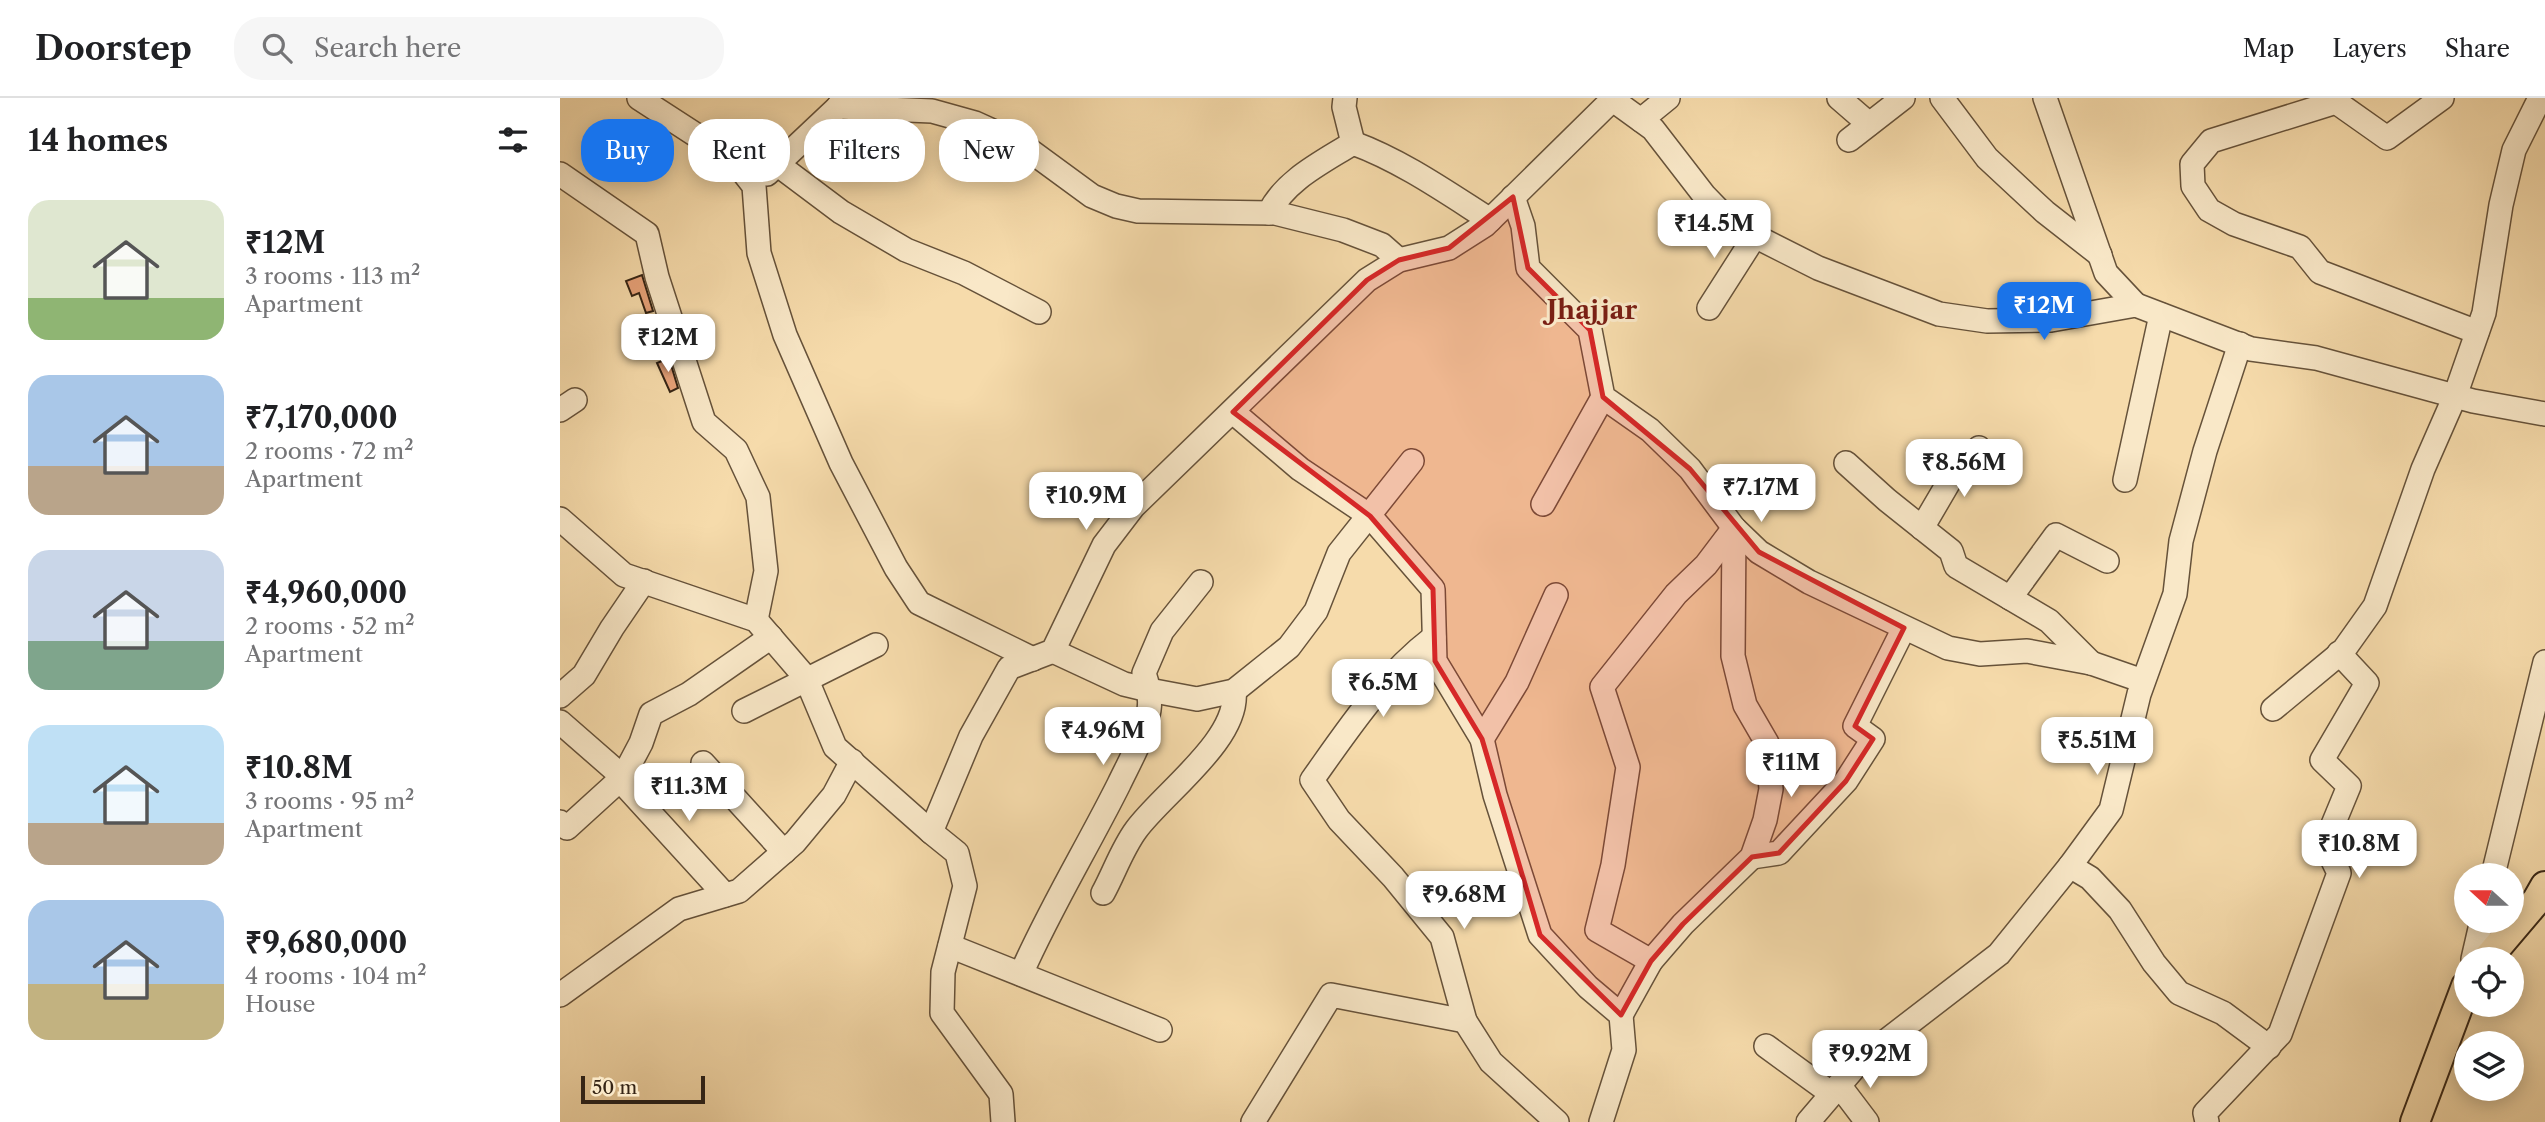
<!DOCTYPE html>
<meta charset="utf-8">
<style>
:root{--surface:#fff;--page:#f6f6f6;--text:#202124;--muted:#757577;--line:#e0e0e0;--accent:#1a73e8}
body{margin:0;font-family:"Libre Caslon Text",serif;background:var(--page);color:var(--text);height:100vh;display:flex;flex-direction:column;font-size:26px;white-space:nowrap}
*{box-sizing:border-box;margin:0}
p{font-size:23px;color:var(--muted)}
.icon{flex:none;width:38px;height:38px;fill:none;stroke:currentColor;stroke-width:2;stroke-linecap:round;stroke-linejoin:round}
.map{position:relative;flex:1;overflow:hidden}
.panel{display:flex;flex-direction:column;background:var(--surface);width:560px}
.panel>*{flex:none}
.hud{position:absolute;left:21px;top:21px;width:665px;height:63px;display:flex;gap:14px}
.needle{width:46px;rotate:291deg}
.controls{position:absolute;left:1894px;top:765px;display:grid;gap:14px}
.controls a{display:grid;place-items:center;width:70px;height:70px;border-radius:50%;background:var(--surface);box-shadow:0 4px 18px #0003;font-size:35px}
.scale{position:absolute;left:21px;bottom:18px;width:124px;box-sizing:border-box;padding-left:7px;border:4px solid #362515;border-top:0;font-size:19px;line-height:24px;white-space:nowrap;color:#362515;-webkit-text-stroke:5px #f9e8c8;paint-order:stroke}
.price{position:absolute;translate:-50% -60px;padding:0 16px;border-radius:14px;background:#fff;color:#222;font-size:23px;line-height:46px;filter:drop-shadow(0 2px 4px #0008)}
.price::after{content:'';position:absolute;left:50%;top:42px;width:21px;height:16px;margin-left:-10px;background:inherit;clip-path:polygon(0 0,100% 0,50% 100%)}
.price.selected{background:var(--accent);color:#fff}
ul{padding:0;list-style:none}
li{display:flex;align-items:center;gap:21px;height:175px;padding:0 28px}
li span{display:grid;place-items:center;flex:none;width:196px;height:140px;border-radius:21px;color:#555}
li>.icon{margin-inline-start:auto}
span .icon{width:84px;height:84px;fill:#fffc;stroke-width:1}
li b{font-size:30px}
h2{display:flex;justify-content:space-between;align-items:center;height:84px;padding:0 28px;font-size:30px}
.pill{padding:0 24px;border-radius:28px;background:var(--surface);box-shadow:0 4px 18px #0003;font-size:24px;line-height:63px}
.pill.selected{background:var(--accent);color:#fff}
header{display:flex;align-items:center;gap:42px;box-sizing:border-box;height:98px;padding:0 35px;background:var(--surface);border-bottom:2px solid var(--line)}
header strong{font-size:33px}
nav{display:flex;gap:38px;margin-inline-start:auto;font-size:24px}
.search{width:490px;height:63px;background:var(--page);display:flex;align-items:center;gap:18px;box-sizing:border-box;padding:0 24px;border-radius:28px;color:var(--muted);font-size:26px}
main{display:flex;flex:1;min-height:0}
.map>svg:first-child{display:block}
</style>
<header>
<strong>Doorstep</strong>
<div class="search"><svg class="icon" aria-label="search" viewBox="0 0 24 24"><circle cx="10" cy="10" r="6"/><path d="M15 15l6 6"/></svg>Search here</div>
<nav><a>Map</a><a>Layers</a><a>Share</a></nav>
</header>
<main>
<section class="panel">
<h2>14 homes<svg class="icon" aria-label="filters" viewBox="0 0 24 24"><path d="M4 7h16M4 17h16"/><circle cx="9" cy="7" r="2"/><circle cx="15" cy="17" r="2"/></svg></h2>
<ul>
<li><span style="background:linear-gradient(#dfe7d0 70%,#8fb573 0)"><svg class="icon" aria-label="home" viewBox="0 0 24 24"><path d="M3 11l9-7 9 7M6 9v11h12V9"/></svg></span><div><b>₹12M</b><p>3 rooms · 113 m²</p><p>Apartment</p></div></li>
<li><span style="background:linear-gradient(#a9c7e8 65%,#b9a48a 0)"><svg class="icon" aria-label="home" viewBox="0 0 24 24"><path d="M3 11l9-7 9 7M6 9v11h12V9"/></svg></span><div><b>₹7,170,000</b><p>2 rooms · 72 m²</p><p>Apartment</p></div></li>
<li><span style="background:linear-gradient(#c9d6e8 65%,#7fa58c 0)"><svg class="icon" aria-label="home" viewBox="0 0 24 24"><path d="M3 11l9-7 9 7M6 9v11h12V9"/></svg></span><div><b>₹4,960,000</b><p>2 rooms · 52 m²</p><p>Apartment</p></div></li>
<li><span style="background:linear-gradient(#bfe0f5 70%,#b9a48a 0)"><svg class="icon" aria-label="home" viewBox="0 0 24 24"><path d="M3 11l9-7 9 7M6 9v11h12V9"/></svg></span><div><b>₹10.8M</b><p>3 rooms · 95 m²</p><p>Apartment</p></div></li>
<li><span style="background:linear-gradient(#a9c7e8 60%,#c2b280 0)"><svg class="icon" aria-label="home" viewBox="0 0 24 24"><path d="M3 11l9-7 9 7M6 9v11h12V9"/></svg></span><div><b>₹9,680,000</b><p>4 rooms · 104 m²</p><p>House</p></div></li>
</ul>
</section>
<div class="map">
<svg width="1985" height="1024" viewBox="0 0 1985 1024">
<rect width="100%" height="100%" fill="#f6dbab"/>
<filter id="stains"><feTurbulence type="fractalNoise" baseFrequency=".00286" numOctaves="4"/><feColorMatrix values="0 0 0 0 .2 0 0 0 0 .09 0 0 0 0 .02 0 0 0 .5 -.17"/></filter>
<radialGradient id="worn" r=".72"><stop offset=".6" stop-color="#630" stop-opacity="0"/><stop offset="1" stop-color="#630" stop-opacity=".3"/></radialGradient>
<g fill="#e8a37a" stroke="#362515" stroke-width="2">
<polygon points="82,177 93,213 86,215 79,195 72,198 66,183"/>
<polygon points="109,260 118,290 110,294 97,265"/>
</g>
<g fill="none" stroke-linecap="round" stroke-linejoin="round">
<g stroke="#66523a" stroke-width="26">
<g id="minor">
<polyline points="79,0 173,61 194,88 199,155 225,237 281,365 336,470 359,505 473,561"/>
<polyline points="785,0 784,9 793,45"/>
<polyline points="1279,0 1309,26"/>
<polyline points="1382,0 1427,60 1485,114 1540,157"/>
<polyline points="1485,0 1546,175 1576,207"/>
<polyline points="1882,0 1827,40 1776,4 1651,43 1632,66 1633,88 1649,112 1674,126 1740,149 1760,174 1917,234"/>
<polyline points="1053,2 1093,31 1144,97 1173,127 1258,170 1379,216 1427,223 1491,222 1576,207 1691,251 1756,260 1913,303 1985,316"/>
<polyline points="278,9 372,13 415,25 461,46 532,98 556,108 578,113 715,115 783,132 822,147 839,162"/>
<polyline points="1081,22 1108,0"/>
<polyline points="1289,42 1343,0"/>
<polyline points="217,66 281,114 346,152 404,175 479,214"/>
<polyline points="0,76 87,136 97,179 144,324 176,352 198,399 206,473 196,522"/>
<polyline points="207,76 278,9 284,0"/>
<polyline points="953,99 963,128 968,170 1030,232 1043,299 1090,332 1130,371 1174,430 1199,454 1249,484 1388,550 1420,556 1467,553 1531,565 1583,583"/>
<path d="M709 115C725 82 763 64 793 45 842 63 886 94 930 122"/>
<polyline points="1149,210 1195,138"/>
<polyline points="0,312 15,302"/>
<polyline points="673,314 740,371 810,418 873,491 875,563 922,641 935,697 980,837 1028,889 1061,917 1064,952 1041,1024"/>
<polyline points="1286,365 1327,402 1391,453 1396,468 1489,523 1531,565"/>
<polyline points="1565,382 1601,217"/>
<polyline points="983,406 1043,299"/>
<polyline points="0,421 64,477 196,522 246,580 275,649 371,734"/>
<polyline points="1362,430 1393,377 1419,350"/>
<polyline points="1450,500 1496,437 1547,463"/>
<path d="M874 539C823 578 789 630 752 682L779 722 833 779 882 839 905 923 931 964 997 1024"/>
<polyline points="493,553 564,586 589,592 637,601 674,593 729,549 756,513 779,455 852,363"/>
<polyline points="0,598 24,577 52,530 84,483"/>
<polyline points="1713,611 1783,553 1815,508 1863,371 1895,298 1924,215 1941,107 1954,52 1980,0"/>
<polyline points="184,613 316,547"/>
<polyline points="0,624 63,679"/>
<polyline points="922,641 957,584 996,497"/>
<polyline points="143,665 224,754"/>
<polyline points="60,682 165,797"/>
<polyline points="0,724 7,730 63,679 81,645 91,616 129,596 211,539"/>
<polyline points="1192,759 1219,755 1286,683 1313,641 1295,628 1344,530"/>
<polyline points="1510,768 1530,780 1560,812 1594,865 1619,895 1663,915 1709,949"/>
<polyline points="1933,777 1985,564"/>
<path d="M543 795C554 775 562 751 576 732 602 696 680 641 674 593"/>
<polyline points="390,848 600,932"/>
<polyline points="1913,861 1922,822"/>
<polyline points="1091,863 1037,832 1053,767 1068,669 1042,589 1116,496 1146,467 1174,430"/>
<path d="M461 876C490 810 527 750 559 686 570 663 585 637 589 612 591 599 588 587 584 575L602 533 641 484"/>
<polyline points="0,897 119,811 179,793 235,744 274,697 292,663"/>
<polyline points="1061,917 1091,863 1123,826 1192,759 1205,722 1211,691 1207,645 1185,607 1173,558 1174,430"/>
<polyline points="1206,948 1272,996"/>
<polyline points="1279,987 1307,1024"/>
<polyline points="443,1024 441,996 382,915 383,874 405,788 397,755 371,734 411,638 449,570 493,553 544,447 573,409 807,182 839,162 889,150 925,127 1054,0"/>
<polyline points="693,1024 771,897 905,923"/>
<polyline points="1248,1024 1300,963 1439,856 1510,768 1551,712 1579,596 1615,496 1621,443 1645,353 1680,246"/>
<polyline points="1647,1024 1645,1015 1720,936 1779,775 1765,746 1789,688 1762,662 1807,585 1779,555"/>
</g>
</g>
<g stroke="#362515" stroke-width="32">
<g id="major">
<polyline points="1927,861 1977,802 1985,788"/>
<polyline points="1855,1024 1906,888"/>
</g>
</g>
<use href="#minor" stroke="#f9e8c8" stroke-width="23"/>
<use href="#major" stroke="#f6dbab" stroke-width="28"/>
</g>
<path fill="#d62828" fill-opacity="0.2" stroke="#d62828" stroke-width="5" stroke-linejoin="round" d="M953 99 968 170 1030 232 1043 299 1130 371 1199 454 1344 530 1295 628 1313 641 1286 683 1219 755 1192 759 1123 826 1091 863 1061 917 980 837 922 641 875 563 873 491 810 418 673 314 807 182 839 162 889 150Z"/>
<g text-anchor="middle" stroke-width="6" stroke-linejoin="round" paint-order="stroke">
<g font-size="26" font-weight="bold" fill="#7a1f14" stroke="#f9e8c8">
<text x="1032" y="221">Jhajjar</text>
</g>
</g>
<rect width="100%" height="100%" filter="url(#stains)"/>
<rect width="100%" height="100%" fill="url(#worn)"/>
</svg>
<div class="controls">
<a><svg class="needle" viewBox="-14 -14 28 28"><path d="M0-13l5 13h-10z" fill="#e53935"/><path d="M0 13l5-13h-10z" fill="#757577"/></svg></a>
<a><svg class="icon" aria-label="locate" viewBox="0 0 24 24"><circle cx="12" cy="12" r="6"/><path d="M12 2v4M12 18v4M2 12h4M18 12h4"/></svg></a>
<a><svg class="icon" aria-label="layers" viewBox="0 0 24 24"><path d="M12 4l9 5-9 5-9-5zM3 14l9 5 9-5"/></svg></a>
</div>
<div class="scale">50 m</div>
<b class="price" style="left:1154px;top:162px">₹14.5M</b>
<b class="price selected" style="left:1484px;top:244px">₹12M</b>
<b class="price" style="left:108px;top:276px">₹12M</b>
<b class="price" style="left:1404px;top:401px">₹8.56M</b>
<b class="price" style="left:1201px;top:426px">₹7.17M</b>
<b class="price" style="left:526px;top:434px">₹10.9M</b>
<b class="price" style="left:823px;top:621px">₹6.5M</b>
<b class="price" style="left:543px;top:669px">₹4.96M</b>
<b class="price" style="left:1537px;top:679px">₹5.51M</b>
<b class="price" style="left:1231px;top:701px">₹11M</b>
<b class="price" style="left:129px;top:725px">₹11.3M</b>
<b class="price" style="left:1799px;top:782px">₹10.8M</b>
<b class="price" style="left:904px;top:833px">₹9.68M</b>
<b class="price" style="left:1310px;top:992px">₹9.92M</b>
<div class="hud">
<a class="pill selected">Buy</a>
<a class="pill">Rent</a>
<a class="pill">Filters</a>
<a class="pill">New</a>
</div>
</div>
</main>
